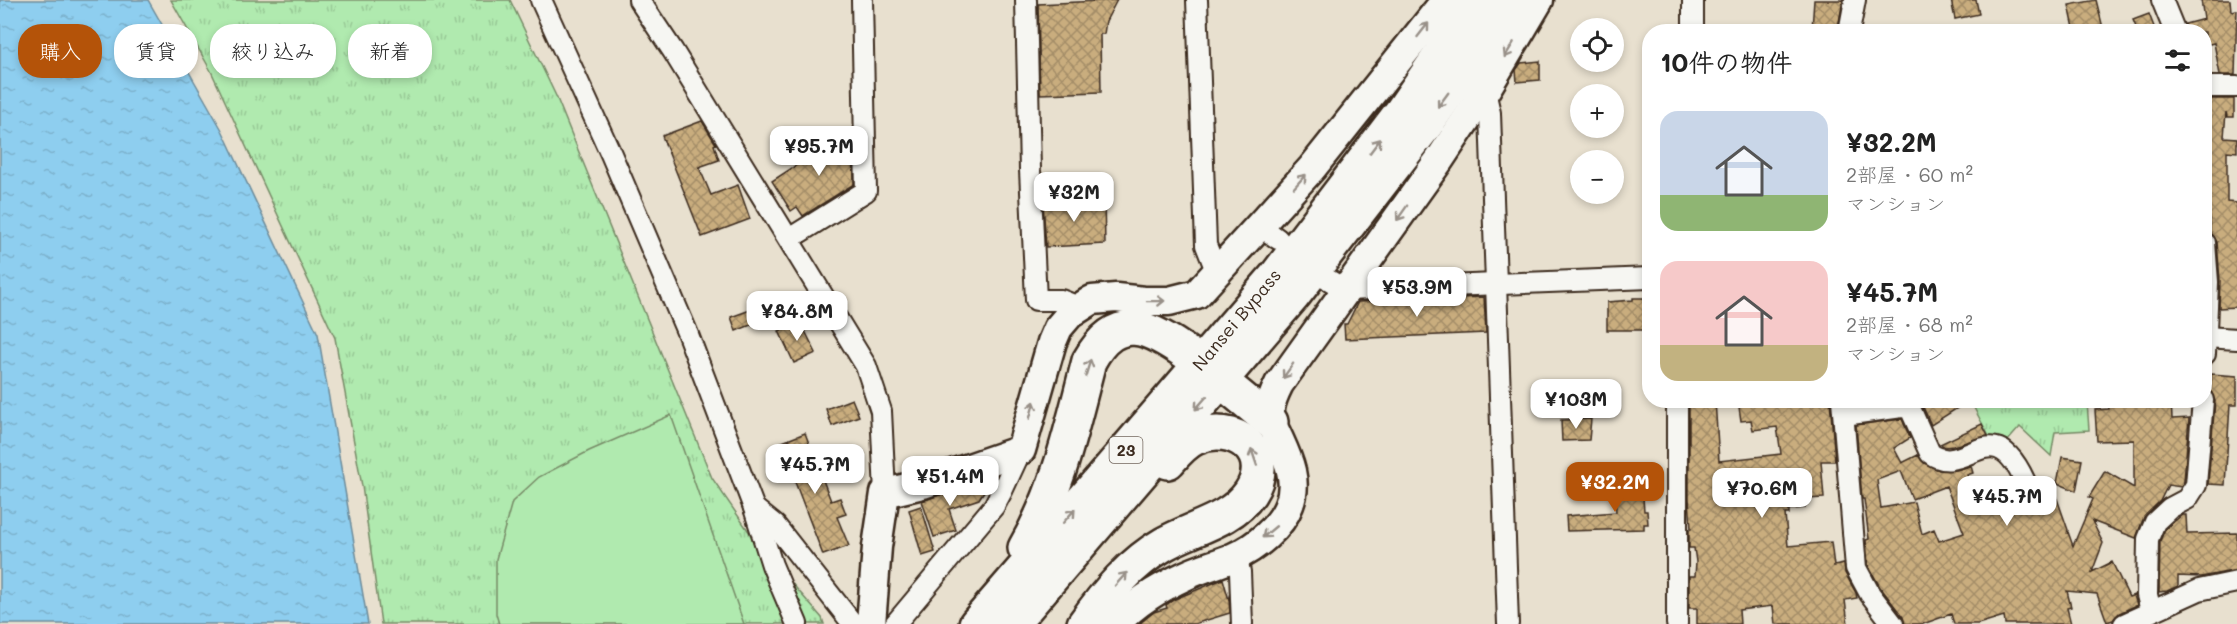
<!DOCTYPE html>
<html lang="ja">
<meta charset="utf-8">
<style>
:root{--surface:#fff;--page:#f2f2f2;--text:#222;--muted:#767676;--accent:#b45309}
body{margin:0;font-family:Mali,"Klee One",sans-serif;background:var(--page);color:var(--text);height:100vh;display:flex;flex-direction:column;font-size:22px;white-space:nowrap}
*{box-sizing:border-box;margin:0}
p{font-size:20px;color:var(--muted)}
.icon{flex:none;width:33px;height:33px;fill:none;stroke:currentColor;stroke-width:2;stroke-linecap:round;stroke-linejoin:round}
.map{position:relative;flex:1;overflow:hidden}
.panel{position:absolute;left:1642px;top:24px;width:570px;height:384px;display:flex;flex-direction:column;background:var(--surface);border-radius:24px;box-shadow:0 3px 9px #0003}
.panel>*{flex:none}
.top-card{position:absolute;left:18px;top:24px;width:570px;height:54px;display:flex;gap:12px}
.buttons{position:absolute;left:1570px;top:18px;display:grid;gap:12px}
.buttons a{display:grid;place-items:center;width:54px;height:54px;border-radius:50%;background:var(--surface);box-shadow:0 3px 9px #0003;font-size:30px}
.price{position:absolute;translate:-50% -51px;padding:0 14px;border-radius:12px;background:#fff;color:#222;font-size:20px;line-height:39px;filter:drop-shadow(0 2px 3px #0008)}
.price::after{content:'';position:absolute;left:50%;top:36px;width:18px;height:14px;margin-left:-9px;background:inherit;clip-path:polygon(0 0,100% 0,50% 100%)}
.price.active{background:var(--accent);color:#fff}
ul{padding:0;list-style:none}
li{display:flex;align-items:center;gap:18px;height:150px;padding:0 18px}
li span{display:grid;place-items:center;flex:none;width:168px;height:120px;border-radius:18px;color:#555}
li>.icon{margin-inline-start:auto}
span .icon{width:72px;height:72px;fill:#fffc;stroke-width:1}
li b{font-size:26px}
h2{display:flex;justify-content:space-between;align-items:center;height:72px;padding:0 18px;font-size:26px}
.tag{padding:0 21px;border-radius:24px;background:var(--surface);box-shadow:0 3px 9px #0003;font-size:21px;line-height:54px}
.tag.active{background:var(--accent);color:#fff}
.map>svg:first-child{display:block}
</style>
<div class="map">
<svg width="2237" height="624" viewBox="0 0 2237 624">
<defs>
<pattern id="park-tufts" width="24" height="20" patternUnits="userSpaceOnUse" patternTransform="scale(1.5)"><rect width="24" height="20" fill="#b0eaaf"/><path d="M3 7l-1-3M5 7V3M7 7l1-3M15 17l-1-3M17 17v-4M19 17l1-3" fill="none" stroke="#98c996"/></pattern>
<pattern id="water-ripples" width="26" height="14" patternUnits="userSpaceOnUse" patternTransform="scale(1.5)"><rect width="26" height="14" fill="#8eceef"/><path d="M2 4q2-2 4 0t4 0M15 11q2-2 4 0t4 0" fill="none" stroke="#7bb1cc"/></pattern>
<pattern id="building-cross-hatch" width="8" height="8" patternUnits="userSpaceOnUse" patternTransform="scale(1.5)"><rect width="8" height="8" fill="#c9ad7e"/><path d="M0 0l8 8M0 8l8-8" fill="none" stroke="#a48d67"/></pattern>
</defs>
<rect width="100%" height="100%" fill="#e8e0cf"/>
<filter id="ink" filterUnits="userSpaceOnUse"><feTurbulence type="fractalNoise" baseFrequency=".0167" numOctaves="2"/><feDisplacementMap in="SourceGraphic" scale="12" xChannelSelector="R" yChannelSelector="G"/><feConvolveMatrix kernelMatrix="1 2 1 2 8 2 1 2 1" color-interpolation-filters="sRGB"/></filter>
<g filter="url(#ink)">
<g fill="url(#park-tufts)" stroke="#768a66" stroke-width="1.5">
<polygon points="171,0 510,0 556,96 712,478 756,542 822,618 824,624 381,624 362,486 335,338 211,71"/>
<polygon points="1978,400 2061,400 2062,404 2087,402 2089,430 2055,432 2051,456 2020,427 2004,445 1991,440 1972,404"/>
</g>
<polygon fill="#b0eaaf" stroke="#768a66" stroke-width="1.5" points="671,415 744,624 499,624 496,614 496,559 512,502 539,477 589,451"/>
<polygon fill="url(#water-ripples)" stroke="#6d8c9b" stroke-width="1.5" points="0,0 148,0 222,130 318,334 368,624 0,624"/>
<g fill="url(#building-cross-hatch)" stroke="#3b2a1e" stroke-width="1.5" fill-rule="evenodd">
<polygon points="1117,0 1106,21 1104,34 1100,34 1101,92 1040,94 1038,4"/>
<polygon points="1814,0 1843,0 1838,28 1812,29"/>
<polygon points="1951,0 1976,0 1979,14 1955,19"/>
<polygon points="2096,0 2104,32 2079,32 2078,27 2074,28 2069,5"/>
<polygon points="2201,0 2230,0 2231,11 2237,10 2235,75 2220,75 2214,43 2205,45 2205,32 2187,32 2185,24 2204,19"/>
<polygon points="2149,14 2156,32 2138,32 2133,20"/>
<polygon points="1540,61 1540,80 1517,82 1516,70 1521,63"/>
<polygon points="2205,99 2234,99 2234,117 2227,117 2226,112 2224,137 2237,138 2237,152 2227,151 2227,202 2237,203 2237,307 2219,308 2220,281 2217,242 2210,232 2210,217 2207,217 2205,194"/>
<polygon points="702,121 716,144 714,145 719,160 699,167 711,195 738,185 750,219 702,237 662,136"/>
<polygon points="838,138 853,138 854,184 803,216 797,207 791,211 772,181"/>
<polygon points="1104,199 1105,244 1046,247 1043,202"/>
<polygon points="1484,297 1486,333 1345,339 1344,324 1347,324 1358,302"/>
<polygon points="1633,298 1650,298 1650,330 1607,330 1607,302 1633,300"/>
<polygon points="753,309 758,322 736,331 731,317"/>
<polygon points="800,321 816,353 794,363 779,331"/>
<polygon points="2211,374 2237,376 2237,405 2230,405 2225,485 2208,484 2215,401 2211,391"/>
<polygon points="852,399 859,416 832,426 826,409"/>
<polygon points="1715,400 1719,461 1781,454 1777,427 1753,430 1751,420 1741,421 1738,400 1830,400 1835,461 1821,461 1824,498 1805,499 1805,508 1789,509 1789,514 1785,514 1788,546 1831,542 1834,566 1844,564 1845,573 1856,593 1857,598 1845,600 1848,624 1775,624 1773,606 1739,610 1740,624 1697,624 1697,608 1689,608 1689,576 1695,576 1696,562 1694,548 1689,548 1689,529 1691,529 1689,498 1689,401"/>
<polygon points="1920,400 1970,400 1931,425"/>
<path d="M2108 400H2171L2172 419 2189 418 2184 481 2181 487 2168 485 2160 501 2144 517 2136 538 2092 521 2103 543 2092 572 2112 562 2129 597 2134 595 2137 605 2119 613 2113 620 2107 622 2097 594 2067 591 2071 607 2067 608 2071 624H2005L2004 616 1978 624H1954L1951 614 1923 624H1905L1903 617 1880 587 1868 565 1866 540 1869 539 1864 499H1862L1856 425 1902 419 1910 438 1894 448 1902 463 1918 455 1924 463 1939 470H1956L1971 466 1973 473 1967 475 1981 513 2021 498 2032 504 2038 503 2044 497 2055 493 2068 530 2067 534 2068 532 2073 546 2093 499 2089 497 2105 471 2134 488V440L2097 441 2095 410 2109 409ZM1901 471 1912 499 1946 486 1964 533 1939 541 1934 529 1922 534 1914 502 1881 508 1877 480Z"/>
<polygon points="1591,419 1589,440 1562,441 1561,420"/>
<polygon points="1982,424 1988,436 1953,446 1945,447 1940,444"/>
<polygon points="805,433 831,501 840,498 846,514 837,517 849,546 823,555 780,443"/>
<polygon points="2062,457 2082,460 2076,491 2057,483"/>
<polygon points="984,480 986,488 979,499 949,509 956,530 934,537 922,501"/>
<polygon points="1642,485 1644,511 1647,511 1648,524 1644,524 1644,529 1567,531 1566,516 1616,512 1614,486"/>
<polygon points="921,506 935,552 922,556 909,510"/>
<polygon points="2182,515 2186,515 2187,534 2237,533 2237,570 2201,577 2178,576 2178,586 2167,591 2159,592 2160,541 2165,529"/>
<polygon points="1223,579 1229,600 1230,613 1194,624 1139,624 1154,612 1167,608 1166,605 1175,599"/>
</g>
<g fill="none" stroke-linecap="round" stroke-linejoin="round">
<g stroke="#3b2a1e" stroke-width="24">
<g id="minor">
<polyline points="541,0 611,154 687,332 754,508 772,565 797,624"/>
<polyline points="639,0 673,51 866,366 881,411 885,493"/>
<polyline points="1026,0 1030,170 1036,300 1061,300 1079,307"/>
<polyline points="1197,0 1206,245 1217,273"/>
<polyline points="2162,0 2175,32"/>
<polyline points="1693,32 1693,0"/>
<polyline points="1849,32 1855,0"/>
<polyline points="2205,87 2237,87"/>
<polyline points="1485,91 1490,113 1508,624"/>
<polyline points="1260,226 1278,239"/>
<polyline points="789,239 866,191 862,0"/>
<polyline points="2205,243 2208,282 2205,354"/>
<polyline points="1329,280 1346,290 1650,278"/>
<polyline points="2206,337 2237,339"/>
<polyline points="1842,400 1856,568 1870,594 1893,624"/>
<path d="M1844 415 1909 406 1930 453C1966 481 1994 403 2028 489L2033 492"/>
<polyline points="754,508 775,525 853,624"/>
<polyline points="1236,556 1240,572 1242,624"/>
<polyline points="2151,611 2147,595 2148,539 2155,522 2170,508 2187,499 2196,485 2203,400"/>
<polyline points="895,624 994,506 1002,491 1021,450"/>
<polyline points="1677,624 1677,400"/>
<polyline points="2124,624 2199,590 2237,582"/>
</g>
</g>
<g stroke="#3b2a1e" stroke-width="33">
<g id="secondary">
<polyline points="871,624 877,547 885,493 923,484 1021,450 1052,342 1058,328 1070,314 1092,300 1116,298 1144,301 1169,301 1197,294 1312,168 1446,0"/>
<path d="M1116 624C1135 602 1161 587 1187 575 1202 568 1218 564 1234 557 1255 548 1281 527 1289 505 1299 480 1287 457 1277 435 1273 427 1269 418 1270 409 1271 400 1275 392 1279 384L1440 159 1485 91 1539 0"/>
</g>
</g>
<g stroke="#3b2a1e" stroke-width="38">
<g id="trunk">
<polyline points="1232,390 1271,422"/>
<path d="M1025 548C1059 489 1072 426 1089 361 1117 310 1150 327 1188 354"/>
<polyline points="976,624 1276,276 1401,112 1478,0"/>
<polyline points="1012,624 1294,295 1426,125 1512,0"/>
<path d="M1084 624C1106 593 1131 563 1164 544 1191 528 1231 521 1250 493 1276 453 1234 420 1195 438 1184 443 1176 453 1168 462"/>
</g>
</g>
<use href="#minor" stroke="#f6f6f2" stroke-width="20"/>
<use href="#secondary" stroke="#f6f6f2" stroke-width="28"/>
<use href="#trunk" stroke="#f6f6f2" stroke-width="33"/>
</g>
<defs><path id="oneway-shaft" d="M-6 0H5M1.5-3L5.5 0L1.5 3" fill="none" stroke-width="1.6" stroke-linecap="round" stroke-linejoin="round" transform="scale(1.5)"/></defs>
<g stroke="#989088">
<use href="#oneway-shaft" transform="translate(1423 30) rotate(-52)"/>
<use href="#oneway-shaft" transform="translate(1509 50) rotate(121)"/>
<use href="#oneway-shaft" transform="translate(1443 100) rotate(126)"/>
<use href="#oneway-shaft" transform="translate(1375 146) rotate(-53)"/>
<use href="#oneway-shaft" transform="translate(1300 181) rotate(-48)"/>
<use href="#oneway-shaft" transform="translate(1402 213) rotate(125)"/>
<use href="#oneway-shaft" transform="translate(1156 301) rotate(-1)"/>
<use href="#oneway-shaft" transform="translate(1088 368) rotate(-73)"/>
<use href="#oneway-shaft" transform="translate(1288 371) rotate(125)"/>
<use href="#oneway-shaft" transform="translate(1201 403) rotate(131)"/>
<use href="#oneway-shaft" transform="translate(1032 410) rotate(-75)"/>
<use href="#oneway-shaft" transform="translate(1254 457) rotate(-109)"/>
<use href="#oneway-shaft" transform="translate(1069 516) rotate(-49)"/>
<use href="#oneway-shaft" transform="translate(1269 532) rotate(140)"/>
<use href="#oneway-shaft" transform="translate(1121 579) rotate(-48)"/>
</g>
</g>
<g text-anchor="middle" stroke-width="5" stroke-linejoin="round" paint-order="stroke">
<rect fill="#f6f6f2" stroke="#73675e" stroke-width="1.5" x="1109.5" y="437" width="33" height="26" rx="4.5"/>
<g font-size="16" font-weight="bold" fill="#3b2a1e">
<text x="1126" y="456">23</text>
</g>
<g font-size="18" fill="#3b2a1e" stroke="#f6f6f2">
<text transform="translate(1237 320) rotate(-50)" y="6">Nansei Bypass</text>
</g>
</g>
</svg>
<div class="buttons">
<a><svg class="icon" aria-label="locate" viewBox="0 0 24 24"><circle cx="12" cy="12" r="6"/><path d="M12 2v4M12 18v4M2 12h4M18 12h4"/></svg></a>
<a>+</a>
<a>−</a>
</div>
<b class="price" style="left:819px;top:177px">¥95.7M</b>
<b class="price" style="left:1074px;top:223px">¥32M</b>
<b class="price" style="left:1417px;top:318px">¥53.9M</b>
<b class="price" style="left:797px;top:342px">¥84.8M</b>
<b class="price" style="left:1576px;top:430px">¥103M</b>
<b class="price" style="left:815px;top:495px">¥45.7M</b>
<b class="price" style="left:950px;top:507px">¥51.4M</b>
<b class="price active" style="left:1615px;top:513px">¥32.2M</b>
<b class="price" style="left:1762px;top:519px">¥70.6M</b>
<b class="price" style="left:2007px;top:527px">¥45.7M</b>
<div class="top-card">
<a class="tag active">購入</a>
<a class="tag">賃貸</a>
<a class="tag">絞り込み</a>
<a class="tag">新着</a>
</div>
<section class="panel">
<h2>10件の物件<svg class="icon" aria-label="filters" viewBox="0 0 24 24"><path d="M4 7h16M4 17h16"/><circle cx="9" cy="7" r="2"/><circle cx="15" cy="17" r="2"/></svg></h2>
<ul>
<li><span style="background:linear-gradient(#c9d6e8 70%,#8fb573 0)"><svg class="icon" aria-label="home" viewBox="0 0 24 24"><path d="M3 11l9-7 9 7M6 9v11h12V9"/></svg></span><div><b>¥32.2M</b><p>2部屋 · 60 m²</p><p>マンション</p></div></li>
<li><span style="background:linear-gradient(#f6c9c9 70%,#c2b280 0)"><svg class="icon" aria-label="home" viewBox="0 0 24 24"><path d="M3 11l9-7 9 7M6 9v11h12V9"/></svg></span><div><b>¥45.7M</b><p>2部屋 · 68 m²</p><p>マンション</p></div></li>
</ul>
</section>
</div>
